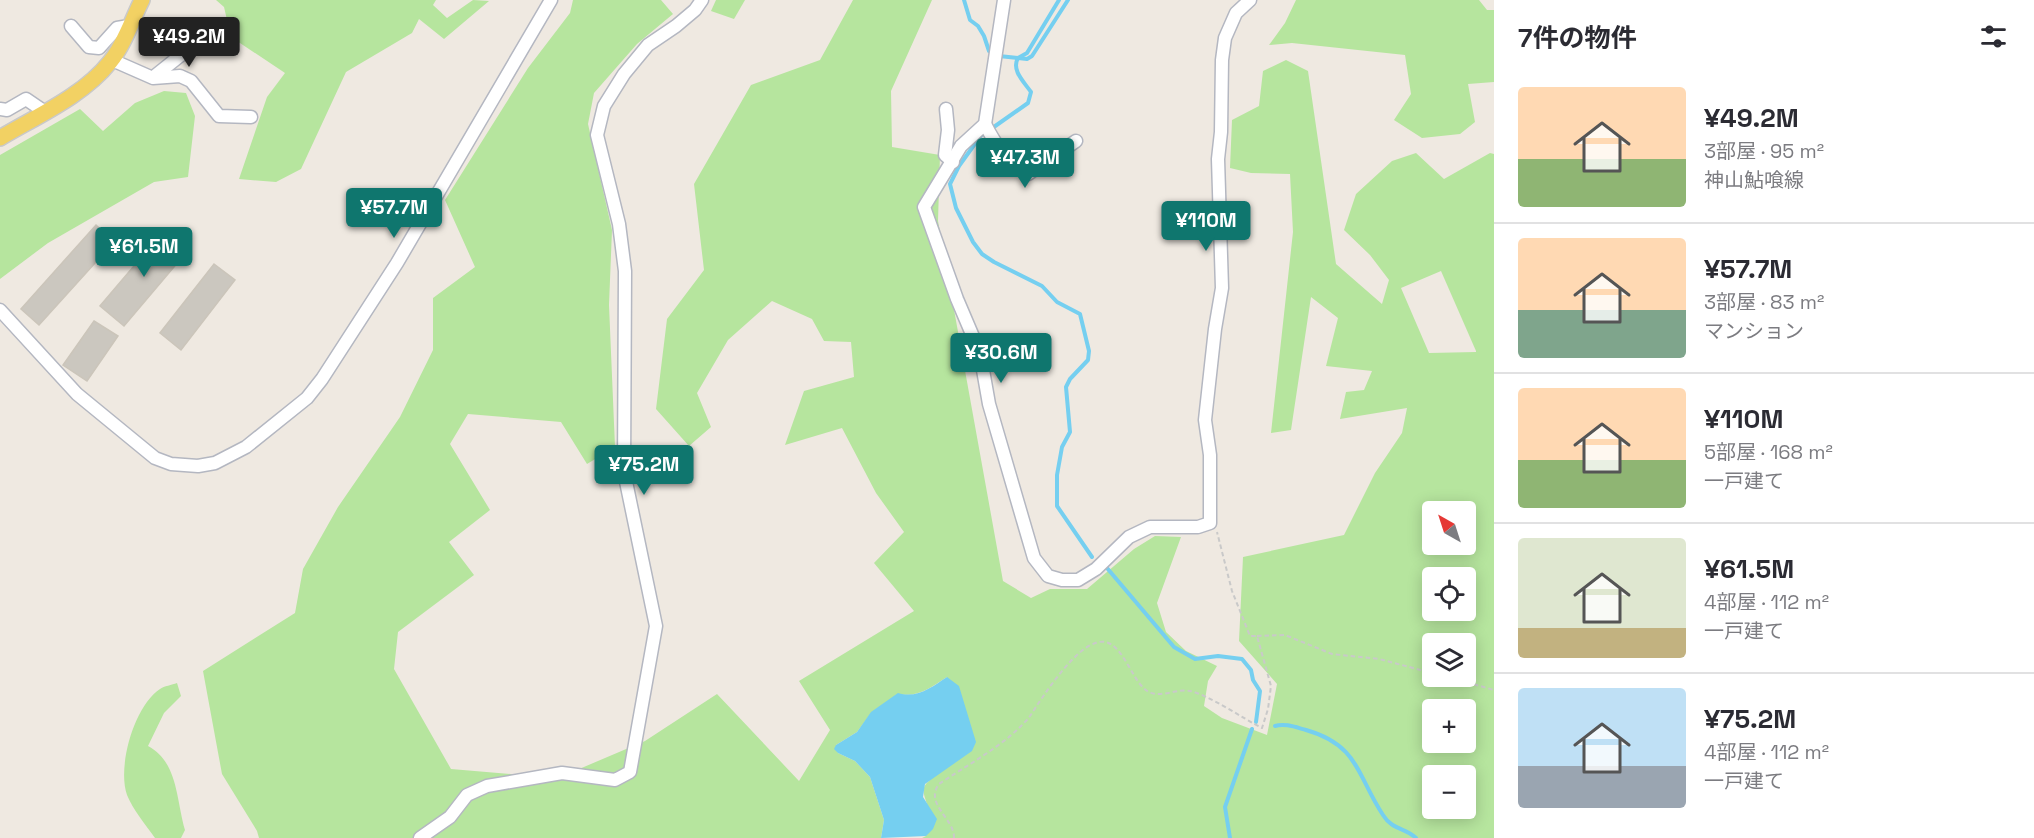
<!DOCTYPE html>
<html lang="ja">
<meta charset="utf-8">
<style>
:root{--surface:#fff;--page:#f7f7f7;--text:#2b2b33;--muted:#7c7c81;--line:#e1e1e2;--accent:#0f766e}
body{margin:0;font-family:"Space Grotesk","Noto Sans JP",sans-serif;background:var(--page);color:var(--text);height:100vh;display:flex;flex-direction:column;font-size:22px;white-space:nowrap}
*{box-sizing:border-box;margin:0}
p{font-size:20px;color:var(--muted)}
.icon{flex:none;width:33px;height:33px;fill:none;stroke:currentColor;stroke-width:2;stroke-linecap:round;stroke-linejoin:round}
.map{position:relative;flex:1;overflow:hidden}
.sheet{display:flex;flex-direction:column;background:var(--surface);width:540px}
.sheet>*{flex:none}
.needle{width:39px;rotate:321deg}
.fabs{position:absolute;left:1422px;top:501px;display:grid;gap:12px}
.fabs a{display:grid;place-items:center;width:54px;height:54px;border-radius:6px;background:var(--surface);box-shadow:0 3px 15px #0003;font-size:30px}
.price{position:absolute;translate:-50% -51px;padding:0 14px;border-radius:6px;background:var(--accent);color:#fff;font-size:20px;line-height:39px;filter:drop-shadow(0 2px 3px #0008)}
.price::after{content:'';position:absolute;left:50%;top:36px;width:18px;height:14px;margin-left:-9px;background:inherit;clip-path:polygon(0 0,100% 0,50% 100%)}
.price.current{background:#222;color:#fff}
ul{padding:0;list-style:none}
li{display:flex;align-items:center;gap:18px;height:150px;padding:0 24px}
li+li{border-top:2px solid var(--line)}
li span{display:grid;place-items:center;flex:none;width:168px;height:120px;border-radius:6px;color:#555}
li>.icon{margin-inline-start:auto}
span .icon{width:72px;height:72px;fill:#fffc;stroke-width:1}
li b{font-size:26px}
h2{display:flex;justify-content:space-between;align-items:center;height:72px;padding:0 24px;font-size:26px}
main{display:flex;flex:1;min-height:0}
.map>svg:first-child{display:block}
</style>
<main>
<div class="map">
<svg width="1494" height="838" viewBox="0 0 1494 838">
<rect width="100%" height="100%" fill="#efe9e1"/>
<g fill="#b6e59e" fill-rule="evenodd">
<polygon points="216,0 436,0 433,5 447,18 473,0 489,1 444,39 419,19 412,33 346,72 301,169 276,182 239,179 267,97 285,73 231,37 224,7"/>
<path d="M573 0H661L673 14 637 44 594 93 588 124 612 230 609 305 615 447 587 464 561 422 468 414 450 444 490 510 449 542 474 575 398 632 394 669 451 769 558 778 645 741 717 694 799 781 830 730 799 681 914 611 874 563 904 532 876 493 842 428 785 445 804 391 854 377 851 342 824 341 812 319 772 301 728 340 697 393 711 427 689 446 656 409 667 319 704 270 694 184 751 85 820 60 853 0H932L891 91 892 147 940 155 938 221 1003 581 1031 598 1050 589H1087L1134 549 1155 536 1181 537 1157 603 1166 632 1186 651 1217 666 1208 681 1204 706 1222 718 1267 735 1277 684 1239 641 1243 557 1344 535 1375 473 1402 433 1407 408 1340 419 1346 392 1364 390 1372 371 1326 366 1338 318 1311 297 1291 430 1271 433 1293 232 1290 174 1251 173 1230 168 1232 120 1259 106 1263 71 1286 60 1308 71 1336 264 1382 304 1389 280 1370 255 1344 230 1356 194 1392 161 1416 153 1444 179 1490 153 1494 154V838H922L926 836C927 828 929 819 928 811 928 799 917 790 930 780L947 677C931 687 918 698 898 694L872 712 857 732 836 745 838 753 855 761 870 777 884 820 881 838H259L257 831 222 774 203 671 295 613 303 569 338 507 400 417 433 350V298L475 267 445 200 528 68 570 13ZM1441 271 1476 351V352L1429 353 1401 288ZM1432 512H1466V544H1432ZM1432 578H1466V610H1432ZM1432 644H1466V676H1432ZM1432 710H1466V742H1432ZM1432 776H1466V808H1432Z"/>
<polygon points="716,0 745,0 734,19 711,11"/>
<polygon points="1296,0 1479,0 1487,10 1494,10 1494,82 1468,84 1475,122 1460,134 1422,138 1394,120 1411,94 1405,55 1292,43 1269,45 1285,23"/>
<polygon points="164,91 186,93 195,116 188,177 154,182 48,243 0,279 0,155 80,109 103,131 135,103"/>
<path d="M177 683 181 696 164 713 148 746C178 762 176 799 185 830L181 838H155C146 825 133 810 127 795 117 767 134 706 160 689 164 686 172 685 177 683Z"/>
</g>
<path fill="#75cff0" d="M947 677 959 686 976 742 972 751 925 784 923 797 937 819 933 829 926 836 881 838 884 820 870 777 855 761 838 753 834 749 836 745 857 732 871 712 898 693C917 699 932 687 947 677Z"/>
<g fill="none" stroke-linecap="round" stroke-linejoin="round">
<g stroke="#75cff0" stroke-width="4">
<polyline points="964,0 970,20 978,26 984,36 989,51 992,52"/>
<polyline points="1018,58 1027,59 1032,56 1068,0"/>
<polyline points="1018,58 1027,53 1059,0"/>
<path d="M991 129 1028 103 1031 92C1024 82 1011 70 1018 58L999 56"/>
<polyline points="982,134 959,166 950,184 956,208 973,242 982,254 994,262 1042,286 1057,302 1080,314 1089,351 1088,360 1070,379 1066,387 1070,432 1062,447 1057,475 1057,506 1092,557"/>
<polyline points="1107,568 1174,647 1195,659 1218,656 1242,659 1251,670 1253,680 1260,691 1256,722"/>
<path d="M1275 726C1285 723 1295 727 1306 730 1359 745 1357 776 1383 815 1392 830 1406 828 1416 838"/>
<polyline points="1230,838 1225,807 1252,729"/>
</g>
</g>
<g fill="#cbc7bf" stroke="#cbc5ba" stroke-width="1.5">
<polygon points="96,225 114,242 39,325 21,309"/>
<polygon points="162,233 190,248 124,326 100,306"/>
<polygon points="214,264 235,280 181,350 160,333"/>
<polygon points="94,321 118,336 87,381 63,365"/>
</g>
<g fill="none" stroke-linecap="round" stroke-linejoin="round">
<g stroke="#b4b7c1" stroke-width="15">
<g id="minor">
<polyline points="1004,0 985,124 961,146 924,207 957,299 980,353 989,404 1034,558 1048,576 1062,580 1078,580 1096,569 1129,537 1150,527 1198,527 1210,523 1210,455 1205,420 1215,329 1222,288 1218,159 1221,132 1222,60 1225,38 1236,13 1250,0"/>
<polyline points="71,26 89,47 99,48 117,28 129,26"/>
<polyline points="112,60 153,78 180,76 191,81 219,116 251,117"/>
<polyline points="156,75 181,55 195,31"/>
<polyline points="0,109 7,110 26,99 45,112"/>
<polyline points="946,109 948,130 945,155 953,162"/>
<path d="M985 124C996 146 1007 161 1028 174L1076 141"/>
<polyline points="0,310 77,394 155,458 171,464 198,466 215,463 246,447 307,398 322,379 397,263 551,0"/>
<polyline points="420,838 450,817 467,795 487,786 562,773 615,780 630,772 656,626 624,472 625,271 619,224 597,135 604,106 624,74 648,45 676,26 695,10 702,0"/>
</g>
</g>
<g stroke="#c9c9c9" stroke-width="18">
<path id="major" d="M0 138C37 116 83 96 110 62 124 45 132 20 142 0"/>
</g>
<g stroke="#c9c9c9" stroke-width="2" stroke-dasharray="4.5 3" stroke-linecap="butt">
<polyline points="1257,636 1285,635 1332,654 1379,659 1432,673"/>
<polyline points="1445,676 1494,690"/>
<path d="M954 838C955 819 924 804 939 784 967 765 1009 743 1030 716 1042 698 1080 637 1105 642 1123 645 1132 680 1146 690 1158 700 1176 688 1190 691 1207 694 1244 719 1262 728L1268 709 1271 686 1257 636H1250L1232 591 1217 532"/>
</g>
<use href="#minor" stroke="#fff" stroke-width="12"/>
<use href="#major" stroke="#f2d163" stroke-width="15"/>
</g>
</svg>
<div class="fabs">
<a><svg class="needle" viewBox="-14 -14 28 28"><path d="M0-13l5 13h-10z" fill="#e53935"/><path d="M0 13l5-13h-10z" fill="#7c7c81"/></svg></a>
<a><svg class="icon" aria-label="locate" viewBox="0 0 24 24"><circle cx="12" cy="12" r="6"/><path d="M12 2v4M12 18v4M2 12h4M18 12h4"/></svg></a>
<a><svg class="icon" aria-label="layers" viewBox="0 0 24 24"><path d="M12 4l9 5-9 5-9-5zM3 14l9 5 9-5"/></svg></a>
<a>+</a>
<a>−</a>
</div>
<b class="price current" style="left:189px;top:68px">¥49.2M</b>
<b class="price" style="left:1025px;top:189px">¥47.3M</b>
<b class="price" style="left:394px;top:239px">¥57.7M</b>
<b class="price" style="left:1206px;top:252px">¥110M</b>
<b class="price" style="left:144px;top:278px">¥61.5M</b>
<b class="price" style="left:1001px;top:384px">¥30.6M</b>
<b class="price" style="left:644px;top:496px">¥75.2M</b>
</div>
<section class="sheet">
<h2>7件の物件<svg class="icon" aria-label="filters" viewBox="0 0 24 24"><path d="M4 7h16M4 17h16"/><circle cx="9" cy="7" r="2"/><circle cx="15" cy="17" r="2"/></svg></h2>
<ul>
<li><span style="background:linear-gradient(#ffd9b3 60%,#8fb573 0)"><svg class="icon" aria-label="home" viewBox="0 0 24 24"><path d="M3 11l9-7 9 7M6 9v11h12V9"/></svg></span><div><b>¥49.2M</b><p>3部屋 · 95 m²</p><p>神山鮎喰線</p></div></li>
<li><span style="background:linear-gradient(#ffd9b3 60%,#7fa58c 0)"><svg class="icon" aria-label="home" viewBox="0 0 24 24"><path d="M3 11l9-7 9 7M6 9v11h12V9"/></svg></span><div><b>¥57.7M</b><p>3部屋 · 83 m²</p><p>マンション</p></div></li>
<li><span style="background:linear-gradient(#ffd9b3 60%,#8fb573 0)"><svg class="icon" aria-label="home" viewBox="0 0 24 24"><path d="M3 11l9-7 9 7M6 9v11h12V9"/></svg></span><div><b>¥110M</b><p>5部屋 · 168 m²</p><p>一戸建て</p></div></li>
<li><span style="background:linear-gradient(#dfe7d0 75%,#c2b280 0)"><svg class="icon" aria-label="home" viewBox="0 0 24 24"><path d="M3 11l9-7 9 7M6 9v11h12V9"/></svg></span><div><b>¥61.5M</b><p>4部屋 · 112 m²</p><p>一戸建て</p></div></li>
<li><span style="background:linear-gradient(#bfe0f5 65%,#9aa5b1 0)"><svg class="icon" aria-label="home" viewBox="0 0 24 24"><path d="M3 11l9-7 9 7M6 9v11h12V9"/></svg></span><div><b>¥75.2M</b><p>4部屋 · 112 m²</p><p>一戸建て</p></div></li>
</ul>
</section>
</main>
